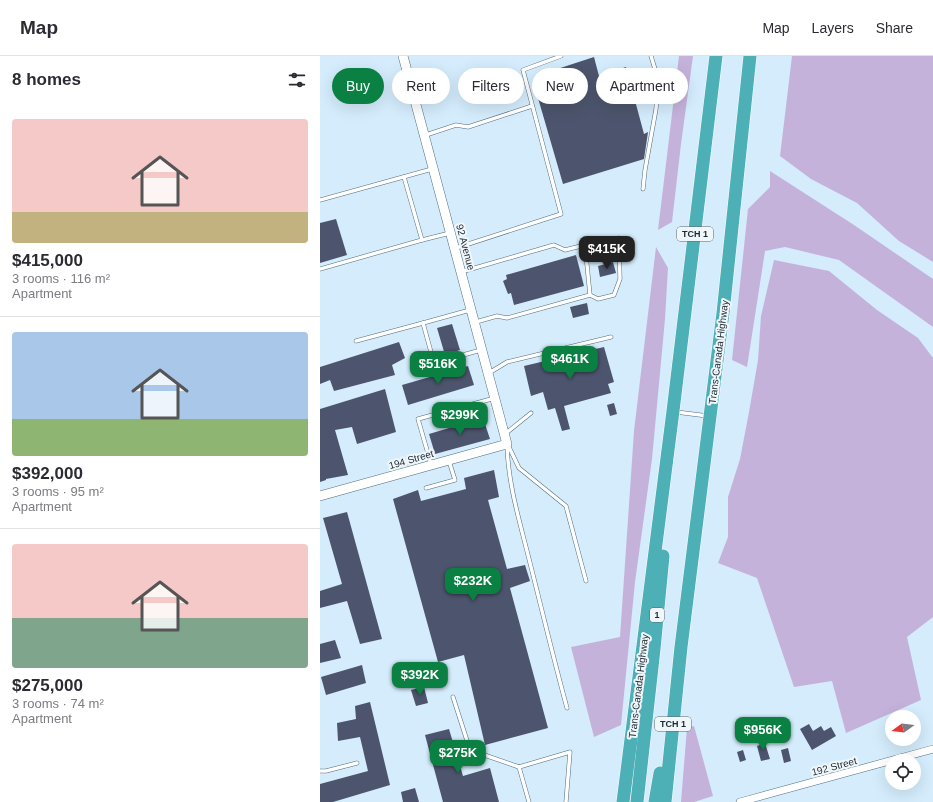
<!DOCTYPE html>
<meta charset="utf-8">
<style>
:root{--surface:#fff;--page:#f7f7f7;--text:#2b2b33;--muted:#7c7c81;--line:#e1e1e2;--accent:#0b8043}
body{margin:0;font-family:Helvetica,sans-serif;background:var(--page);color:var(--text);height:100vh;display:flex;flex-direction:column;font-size:15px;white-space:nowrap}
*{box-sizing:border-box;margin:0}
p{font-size:13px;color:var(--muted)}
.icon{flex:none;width:22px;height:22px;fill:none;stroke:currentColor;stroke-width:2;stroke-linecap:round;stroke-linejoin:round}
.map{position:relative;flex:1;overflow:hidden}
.details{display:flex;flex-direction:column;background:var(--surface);width:320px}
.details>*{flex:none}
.banner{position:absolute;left:12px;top:12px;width:380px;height:36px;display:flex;gap:8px}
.needle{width:26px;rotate:255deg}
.fabs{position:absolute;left:565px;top:654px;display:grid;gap:8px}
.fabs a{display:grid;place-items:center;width:36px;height:36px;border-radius:50%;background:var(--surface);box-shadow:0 4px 16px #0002;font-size:20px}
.price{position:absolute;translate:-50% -34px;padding:0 9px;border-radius:8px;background:var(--accent);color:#fff;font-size:13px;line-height:26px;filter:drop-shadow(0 1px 2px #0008)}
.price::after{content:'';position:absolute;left:50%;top:24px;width:12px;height:9px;margin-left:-6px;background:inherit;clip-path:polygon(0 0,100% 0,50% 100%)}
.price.selected{background:#222;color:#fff}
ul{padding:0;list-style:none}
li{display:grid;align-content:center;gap:8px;height:212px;padding:0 12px}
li+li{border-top:1px solid var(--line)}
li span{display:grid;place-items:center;height:124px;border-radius:4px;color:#555}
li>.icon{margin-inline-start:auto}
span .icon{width:72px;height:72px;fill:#fffc;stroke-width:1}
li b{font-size:17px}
h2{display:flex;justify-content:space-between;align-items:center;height:48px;padding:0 12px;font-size:17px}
.pill{padding:0 14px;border-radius:18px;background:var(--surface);box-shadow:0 4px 16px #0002;font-size:14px;line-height:36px}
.pill.selected{background:var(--accent);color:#fff}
header{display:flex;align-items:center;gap:24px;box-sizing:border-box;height:56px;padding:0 20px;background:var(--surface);border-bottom:1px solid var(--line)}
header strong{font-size:19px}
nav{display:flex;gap:22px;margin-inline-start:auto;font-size:14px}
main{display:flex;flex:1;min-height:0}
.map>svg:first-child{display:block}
</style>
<header>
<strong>Map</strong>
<nav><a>Map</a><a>Layers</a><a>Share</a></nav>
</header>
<main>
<section class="details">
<h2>8 homes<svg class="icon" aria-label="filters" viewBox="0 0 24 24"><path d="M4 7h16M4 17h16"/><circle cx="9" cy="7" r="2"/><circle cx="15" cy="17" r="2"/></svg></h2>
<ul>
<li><span style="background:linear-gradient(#f6c9c9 75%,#c2b280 0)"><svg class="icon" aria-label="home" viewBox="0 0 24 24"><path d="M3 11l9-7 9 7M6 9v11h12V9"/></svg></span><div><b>$415,000</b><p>3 rooms · 116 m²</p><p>Apartment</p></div></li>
<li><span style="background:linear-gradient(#a9c7e8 70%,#8fb573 0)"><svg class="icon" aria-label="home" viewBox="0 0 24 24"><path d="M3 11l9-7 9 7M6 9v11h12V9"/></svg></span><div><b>$392,000</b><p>3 rooms · 95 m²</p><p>Apartment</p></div></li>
<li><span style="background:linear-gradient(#f6c9c9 60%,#7fa58c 0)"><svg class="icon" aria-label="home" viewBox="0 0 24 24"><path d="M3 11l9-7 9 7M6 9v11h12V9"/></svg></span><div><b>$275,000</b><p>3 rooms · 74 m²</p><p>Apartment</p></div></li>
</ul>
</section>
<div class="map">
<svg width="613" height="746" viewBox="0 0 613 746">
<rect width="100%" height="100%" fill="#d4ecfc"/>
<g fill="#c5b2db">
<polygon points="359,0 373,0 361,88 352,166 338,174"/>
<polygon points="472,0 613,0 613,206 579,185 537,147 491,123 460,100"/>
<polygon points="450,115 534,169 613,223 613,271 519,204 465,191 445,195 427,311 412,304 428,153 450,131"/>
<polygon points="336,191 348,212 345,263 332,403 315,526 301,669 274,681 251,591 300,581 314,375"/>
<polygon points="454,204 509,215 557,254 598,282 613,302 613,561 587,581 601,644 526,677 512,625 474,631 437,522 398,507 408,481 408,441 420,403 429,356 438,304 441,260"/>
<polygon points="374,670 393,740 374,746 361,746 367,672"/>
</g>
<g fill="#4d556e">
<polygon points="274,1 279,20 306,11 324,78 328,76 324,103 243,128 218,42 228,39 222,18"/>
<polygon points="16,163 27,199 0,207 0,167"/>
<polygon points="256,199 264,230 194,249 191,237 188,238 183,225 187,223 186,219"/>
<polygon points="293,206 296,217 280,221 278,210"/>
<polygon points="267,247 269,258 253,262 250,251"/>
<polygon points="132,268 140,294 125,299 117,272"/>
<polygon points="79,286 85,302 72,309 75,319 14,335 10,324 0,328 0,311"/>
<polygon points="284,291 294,326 288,328 291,337 244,350 250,373 242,375 235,352 228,354 223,336 211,340 204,310"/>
<polygon points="148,310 154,329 88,349 82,329"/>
<polygon points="65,333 76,376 37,388 32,371 15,374 28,419 6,423 6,424 0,426 0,353"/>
<polygon points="294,347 297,358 290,360 287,349"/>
<polygon points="163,362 170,383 115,398 109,378"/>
<polygon points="174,414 179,441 168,444 187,513 205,509 210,525 190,532 228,672 165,689 144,599 118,606 73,443 98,434 101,445 146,433 144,422"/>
<polygon points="27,456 62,583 40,588 27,545 0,552 0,535 22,528 3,462"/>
<polygon points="15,584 21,602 0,607 0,588"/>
<polygon points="42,609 46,627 6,639 1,621"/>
<polygon points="104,631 108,647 96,650 91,634"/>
<polygon points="50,646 70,729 13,746 0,746 0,728 48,715 40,681 18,685 17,667 36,663 35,650"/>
<polygon points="489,668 493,675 501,670 504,675 511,671 516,680 492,694 480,673"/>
<polygon points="457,670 460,682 453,684 449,672"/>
<polygon points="129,673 143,720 170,712 179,746 123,746 105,679"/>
<polygon points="444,684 450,703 441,705 437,690 440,689 439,685"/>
<polygon points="468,692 471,705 464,707 461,694"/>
<polygon points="423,694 426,704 420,706 417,696"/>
<polygon points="95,732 99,746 83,746 81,736"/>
</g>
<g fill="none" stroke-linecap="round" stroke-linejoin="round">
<g stroke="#506c7d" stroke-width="4.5">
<g id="service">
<polyline points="106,79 136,69 148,71 212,50"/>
<polyline points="323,133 325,114 336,53 338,23 331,0"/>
<polyline points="0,144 112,113"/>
<polyline points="102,184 130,177"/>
<polyline points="265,189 299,182 300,223 294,239 278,243 270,239"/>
<polyline points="136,192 241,158 203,14 241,0"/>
<polyline points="0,213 102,184 84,121"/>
<polyline points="141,216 234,189 245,194 265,189 270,239 187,262 177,260 156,266"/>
<polyline points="150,254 103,267 114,307 161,294"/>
<polyline points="36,285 103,267"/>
<polyline points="169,317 187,306 291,281"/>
<polyline points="356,356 388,360"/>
<polyline points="185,378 211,357"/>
<path d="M187 389C188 427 199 463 208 499 221 550 233 601 247 652"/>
<polyline points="188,389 199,412 246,450 266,525"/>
<polyline points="111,408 98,363 175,342"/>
<polyline points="106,432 135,424 129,405"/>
<polyline points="133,641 150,694 199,711 209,746"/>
<polyline points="199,711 250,696 246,746"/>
<polyline points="0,715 6,715 37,707"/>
</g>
</g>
<g stroke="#506c7d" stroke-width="8">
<polyline id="minor" points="420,746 613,693"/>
</g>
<g stroke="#506c7d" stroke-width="10">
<polyline id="tertiary" points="0,440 187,388 83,0"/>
</g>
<g stroke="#fff" stroke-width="14">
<g id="motorway">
<polyline points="303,746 353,355 396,0"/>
<polyline points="317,746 334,593 343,500"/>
<polyline points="335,746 340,717"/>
<polyline points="345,746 361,591 403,257 430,0"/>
</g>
</g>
<use href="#service" stroke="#fff" stroke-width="3.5"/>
<use href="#minor" stroke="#fff" stroke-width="7"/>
<use href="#tertiary" stroke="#fff" stroke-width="9"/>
<use href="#motorway" stroke="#4db0b7" stroke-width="13"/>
</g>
<g text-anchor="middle" stroke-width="4" stroke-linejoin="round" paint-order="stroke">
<g fill="#f0f7fb" stroke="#5c666d" stroke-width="1">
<rect x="357" y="171" width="36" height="14" rx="3"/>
<rect x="330" y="552" width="14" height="14" rx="3"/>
<rect x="335" y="661" width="36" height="14" rx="3"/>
</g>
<g font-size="9" font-weight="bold" fill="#1d2830">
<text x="375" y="181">TCH 1</text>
<text x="337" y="562">1</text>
<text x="353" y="671">TCH 1</text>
</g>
<g font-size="10" fill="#1d2830" stroke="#f0f7fb">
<text transform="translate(146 191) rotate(75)" y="4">92 Avenue</text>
<text transform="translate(398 296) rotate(-83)" y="4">Trans-Canada Highway</text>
<text transform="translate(91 403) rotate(-16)" y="4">194 Street</text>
<text transform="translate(318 630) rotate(-83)" y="4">Trans-Canada Highway</text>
<text transform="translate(514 710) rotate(-15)" y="4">192 Street</text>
</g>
</g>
</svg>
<div class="fabs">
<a><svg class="needle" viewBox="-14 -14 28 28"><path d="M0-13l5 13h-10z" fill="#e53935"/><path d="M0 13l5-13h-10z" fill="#7c7c81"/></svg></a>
<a><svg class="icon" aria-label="locate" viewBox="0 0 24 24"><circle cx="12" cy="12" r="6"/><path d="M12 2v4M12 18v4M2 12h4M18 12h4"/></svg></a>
</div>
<b class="price selected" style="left:287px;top:214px">$415K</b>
<b class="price" style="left:250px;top:324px">$461K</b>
<b class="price" style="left:118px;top:329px">$516K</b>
<b class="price" style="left:140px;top:380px">$299K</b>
<b class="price" style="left:153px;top:546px">$232K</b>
<b class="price" style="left:100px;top:640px">$392K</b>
<b class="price" style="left:443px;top:695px">$956K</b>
<b class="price" style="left:138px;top:718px">$275K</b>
<div class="banner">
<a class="pill selected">Buy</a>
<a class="pill">Rent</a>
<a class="pill">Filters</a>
<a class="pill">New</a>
<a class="pill">Apartment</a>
</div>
</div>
</main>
